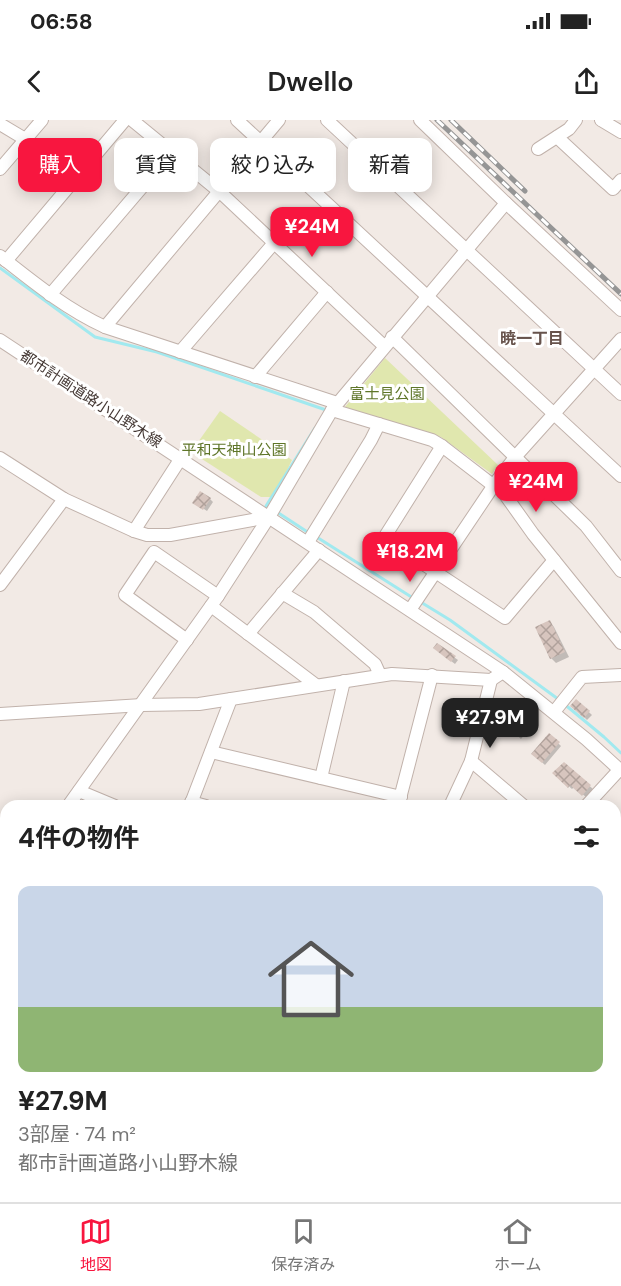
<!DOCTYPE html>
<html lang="ja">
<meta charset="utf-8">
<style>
:root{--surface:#fff;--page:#f6f6f6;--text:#222;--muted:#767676;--line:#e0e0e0;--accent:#f8163f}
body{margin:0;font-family:"DM Sans","Noto Sans JP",sans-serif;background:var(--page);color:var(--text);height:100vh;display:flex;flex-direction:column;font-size:22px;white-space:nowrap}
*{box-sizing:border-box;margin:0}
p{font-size:20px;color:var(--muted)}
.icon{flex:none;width:33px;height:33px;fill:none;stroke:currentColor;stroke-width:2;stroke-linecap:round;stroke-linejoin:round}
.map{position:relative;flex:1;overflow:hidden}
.side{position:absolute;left:0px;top:680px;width:621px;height:404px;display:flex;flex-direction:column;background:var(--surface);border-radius:18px 18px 0 0;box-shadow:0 3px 15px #0003}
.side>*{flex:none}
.hud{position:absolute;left:18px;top:18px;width:585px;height:54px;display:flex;gap:12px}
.price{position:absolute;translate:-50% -51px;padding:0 14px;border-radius:12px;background:var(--accent);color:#fff;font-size:20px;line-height:39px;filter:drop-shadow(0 2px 3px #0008)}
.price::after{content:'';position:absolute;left:50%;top:36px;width:18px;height:14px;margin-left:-9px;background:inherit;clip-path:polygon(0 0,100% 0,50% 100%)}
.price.selected{background:#222;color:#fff}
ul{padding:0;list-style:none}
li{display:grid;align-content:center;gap:12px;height:318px;padding:0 18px}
li span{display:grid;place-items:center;height:186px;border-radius:12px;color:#555}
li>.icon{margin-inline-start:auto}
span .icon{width:108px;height:108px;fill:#fffc;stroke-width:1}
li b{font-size:26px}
h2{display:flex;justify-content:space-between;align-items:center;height:72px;padding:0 18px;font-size:26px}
.pill{padding:0 21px;border-radius:12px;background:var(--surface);box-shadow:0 3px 15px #0003;font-size:21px;line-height:54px}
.pill.selected{background:var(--accent);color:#fff}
.status{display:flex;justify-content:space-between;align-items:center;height:42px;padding:0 30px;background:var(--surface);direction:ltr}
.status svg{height:16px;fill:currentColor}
header{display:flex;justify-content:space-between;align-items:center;height:78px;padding:0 18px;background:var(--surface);font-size:27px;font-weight:600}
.dock{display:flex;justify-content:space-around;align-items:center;height:84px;border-top:2px solid var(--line);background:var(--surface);font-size:16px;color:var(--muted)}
.dock a{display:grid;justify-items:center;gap:3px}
.dock .selected{color:var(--accent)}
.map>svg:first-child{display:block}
</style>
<div class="status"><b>06:58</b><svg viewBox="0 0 49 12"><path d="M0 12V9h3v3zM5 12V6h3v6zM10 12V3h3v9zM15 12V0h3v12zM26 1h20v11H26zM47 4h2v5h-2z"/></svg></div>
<header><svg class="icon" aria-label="back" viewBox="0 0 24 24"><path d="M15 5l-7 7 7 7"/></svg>Dwello<svg class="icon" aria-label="share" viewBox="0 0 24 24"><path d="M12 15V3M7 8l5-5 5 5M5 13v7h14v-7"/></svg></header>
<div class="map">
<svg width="621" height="1082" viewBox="0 0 621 1082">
<defs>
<pattern id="industrial-furrows" width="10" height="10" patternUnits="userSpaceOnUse" patternTransform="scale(1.5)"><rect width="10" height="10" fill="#e4dcda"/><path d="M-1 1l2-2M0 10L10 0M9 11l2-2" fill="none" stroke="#c5bebc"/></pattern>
<pattern id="building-cross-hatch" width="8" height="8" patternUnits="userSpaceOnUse" patternTransform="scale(1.5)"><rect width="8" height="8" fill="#d7c5be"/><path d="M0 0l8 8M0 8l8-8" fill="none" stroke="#b0a19b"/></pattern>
</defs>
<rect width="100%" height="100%" fill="#f2eae5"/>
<polygon fill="url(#industrial-furrows)" points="358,1077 491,1077 502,1082 353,1082"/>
<g fill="#e0e7ae">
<polygon points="385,238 498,345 492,354 441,317 345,287"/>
<polygon points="220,291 292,340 274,377 261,377 191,332"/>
</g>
<g fill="#0003">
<polygon points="210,379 213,382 207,391 195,383"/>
<polygon points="550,502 554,507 569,537 556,543 551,538 537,508"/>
<polygon points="437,525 458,540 455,544 438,531"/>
<polygon points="577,581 592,595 587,600 572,585"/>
<polygon points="520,591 534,603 521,619 507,606"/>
<polygon points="549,615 561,626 545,645 533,634"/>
<polygon points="565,644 593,669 586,677 574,667 572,669 554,653"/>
</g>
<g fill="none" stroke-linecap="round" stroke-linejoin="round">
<g stroke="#a1e9ef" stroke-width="3">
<polyline points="0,148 95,217 157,232 326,290"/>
<polyline points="271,389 266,386 315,308"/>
<polyline points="277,392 309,413"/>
<polyline points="315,416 413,478"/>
<polyline points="419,481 450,500 558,579"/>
<polyline points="563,583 604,617 621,633"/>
</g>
</g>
<g fill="url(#building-cross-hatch)">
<polygon points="200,371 211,378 203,390 192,383"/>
<polygon points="550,500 565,532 550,539 535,507"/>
<polygon points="437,523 456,536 451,542 433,528"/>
<polygon points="576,579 590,591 584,598 570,586"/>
<polygon points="519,589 532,599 518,617 505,606"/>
<polygon points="549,613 560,622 542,643 531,634"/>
<polygon points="564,642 591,665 582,676 570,665 568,668 552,653"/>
</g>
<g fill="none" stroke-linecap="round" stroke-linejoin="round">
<g stroke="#c1b2ab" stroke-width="14">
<g id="minor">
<polyline points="132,0 220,72 384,226"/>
<polyline points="237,0 621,356"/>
<polyline points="327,0 621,274"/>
<polyline points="420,0 506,83 621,190"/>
<polyline points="601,0 621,12"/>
<polyline points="0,4 25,19"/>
<polyline points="557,17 613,69 621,60"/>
<polyline points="538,29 569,9 576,0"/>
<polyline points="0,49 42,0"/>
<path d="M0 136C33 162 66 189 105 207L337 283"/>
<polyline points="6,141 125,0"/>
<polyline points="50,175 172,32"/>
<polyline points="105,207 279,0"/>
<polyline points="392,217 586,406 621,451"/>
<polyline points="0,220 503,552 586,619 621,651"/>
<polyline points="180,232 274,123"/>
<polyline points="255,257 327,172"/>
<polyline points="332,290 432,320 442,326 494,366"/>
<polyline points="442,326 384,418 505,498 554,440"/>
<polyline points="0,338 64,379 134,411 147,415 170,415 269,397"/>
<polyline points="496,362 533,414 621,523"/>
<polyline points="134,411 181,338"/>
<polyline points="308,422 371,320 379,304"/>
<polyline points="0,465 64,379"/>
<polyline points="282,473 314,492 375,544 380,555"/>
<polyline points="211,486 316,565"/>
<polyline points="410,490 496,362 516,336 621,219"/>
<polyline points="248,514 319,430"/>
<polyline points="187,520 125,475 154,432 218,476"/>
<polyline points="554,592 582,557 621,555"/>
<polyline points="0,594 142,585 199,584 392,554 491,560 503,552"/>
<polyline points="211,632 401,677"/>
<polyline points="471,641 524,686"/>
<polyline points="321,658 344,561"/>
<polyline points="79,671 115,686"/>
<polyline points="191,682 206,686"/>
<polyline points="68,686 218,476 269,397 332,290 506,83"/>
<polyline points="190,686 231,579"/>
<polyline points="398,686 432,555"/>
<polyline points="450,686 471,641 491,560"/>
<polyline points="586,686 620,649"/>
<polyline points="615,775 621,768"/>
<polyline points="0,777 6,767"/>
<polyline points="0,798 6,801"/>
<polyline points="615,878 621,872"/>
<polyline points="615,912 621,915"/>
<polyline points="2,928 6,930"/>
<polyline points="615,965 621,968"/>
<polyline points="615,1030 621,1033"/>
<polyline points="558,1077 568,1082"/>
<polyline points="339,1082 343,1077"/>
</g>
</g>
<use href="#minor" stroke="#fff" stroke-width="12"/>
<g stroke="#959595" stroke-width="5">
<g id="rail">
<polyline points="437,0 621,174"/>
<polyline points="451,0 525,71"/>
<polyline points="0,814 6,817"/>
<polyline points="511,1077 521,1082"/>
<polyline points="526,1077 536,1082"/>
</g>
</g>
<use href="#rail" stroke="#fff" stroke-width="3" stroke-dasharray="9" stroke-linecap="butt"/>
</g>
<g text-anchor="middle" stroke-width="6" stroke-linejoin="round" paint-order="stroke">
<g font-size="15" fill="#5f7629" stroke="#fff">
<text x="387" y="279">富士見公園</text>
<text x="234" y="335">平和天神山公園</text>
</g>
<g font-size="15" fill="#453935" stroke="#fff">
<text transform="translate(91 279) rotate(33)" y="5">都市計画道路小山野木線</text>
</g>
<g font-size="16" font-weight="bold" fill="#67534c" stroke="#fff">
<text x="532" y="224">暁一丁目</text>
</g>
</g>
</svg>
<b class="price" style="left:312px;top:138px">¥24M</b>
<b class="price" style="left:536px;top:393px">¥24M</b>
<b class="price" style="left:410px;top:463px">¥18.2M</b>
<b class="price selected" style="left:490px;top:629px">¥27.9M</b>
<div class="hud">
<a class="pill selected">購入</a>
<a class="pill">賃貸</a>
<a class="pill">絞り込み</a>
<a class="pill">新着</a>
</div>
<section class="side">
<h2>4件の物件<svg class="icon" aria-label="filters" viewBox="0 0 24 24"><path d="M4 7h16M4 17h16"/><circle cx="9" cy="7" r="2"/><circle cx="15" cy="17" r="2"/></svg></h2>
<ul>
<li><span style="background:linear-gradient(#c9d6e8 65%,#8fb573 0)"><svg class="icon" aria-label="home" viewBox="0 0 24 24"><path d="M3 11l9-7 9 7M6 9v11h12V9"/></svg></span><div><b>¥27.9M</b><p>3部屋 · 74 m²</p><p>都市計画道路小山野木線</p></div></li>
</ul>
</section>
</div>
<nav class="dock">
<a class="selected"><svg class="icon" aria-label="map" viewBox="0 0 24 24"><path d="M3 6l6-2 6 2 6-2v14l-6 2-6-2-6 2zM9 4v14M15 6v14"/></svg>地図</a>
<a><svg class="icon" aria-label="saved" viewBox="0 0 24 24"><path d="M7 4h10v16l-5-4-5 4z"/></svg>保存済み</a>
<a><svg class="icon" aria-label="home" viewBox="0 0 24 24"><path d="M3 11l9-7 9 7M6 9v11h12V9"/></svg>ホーム</a>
</nav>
